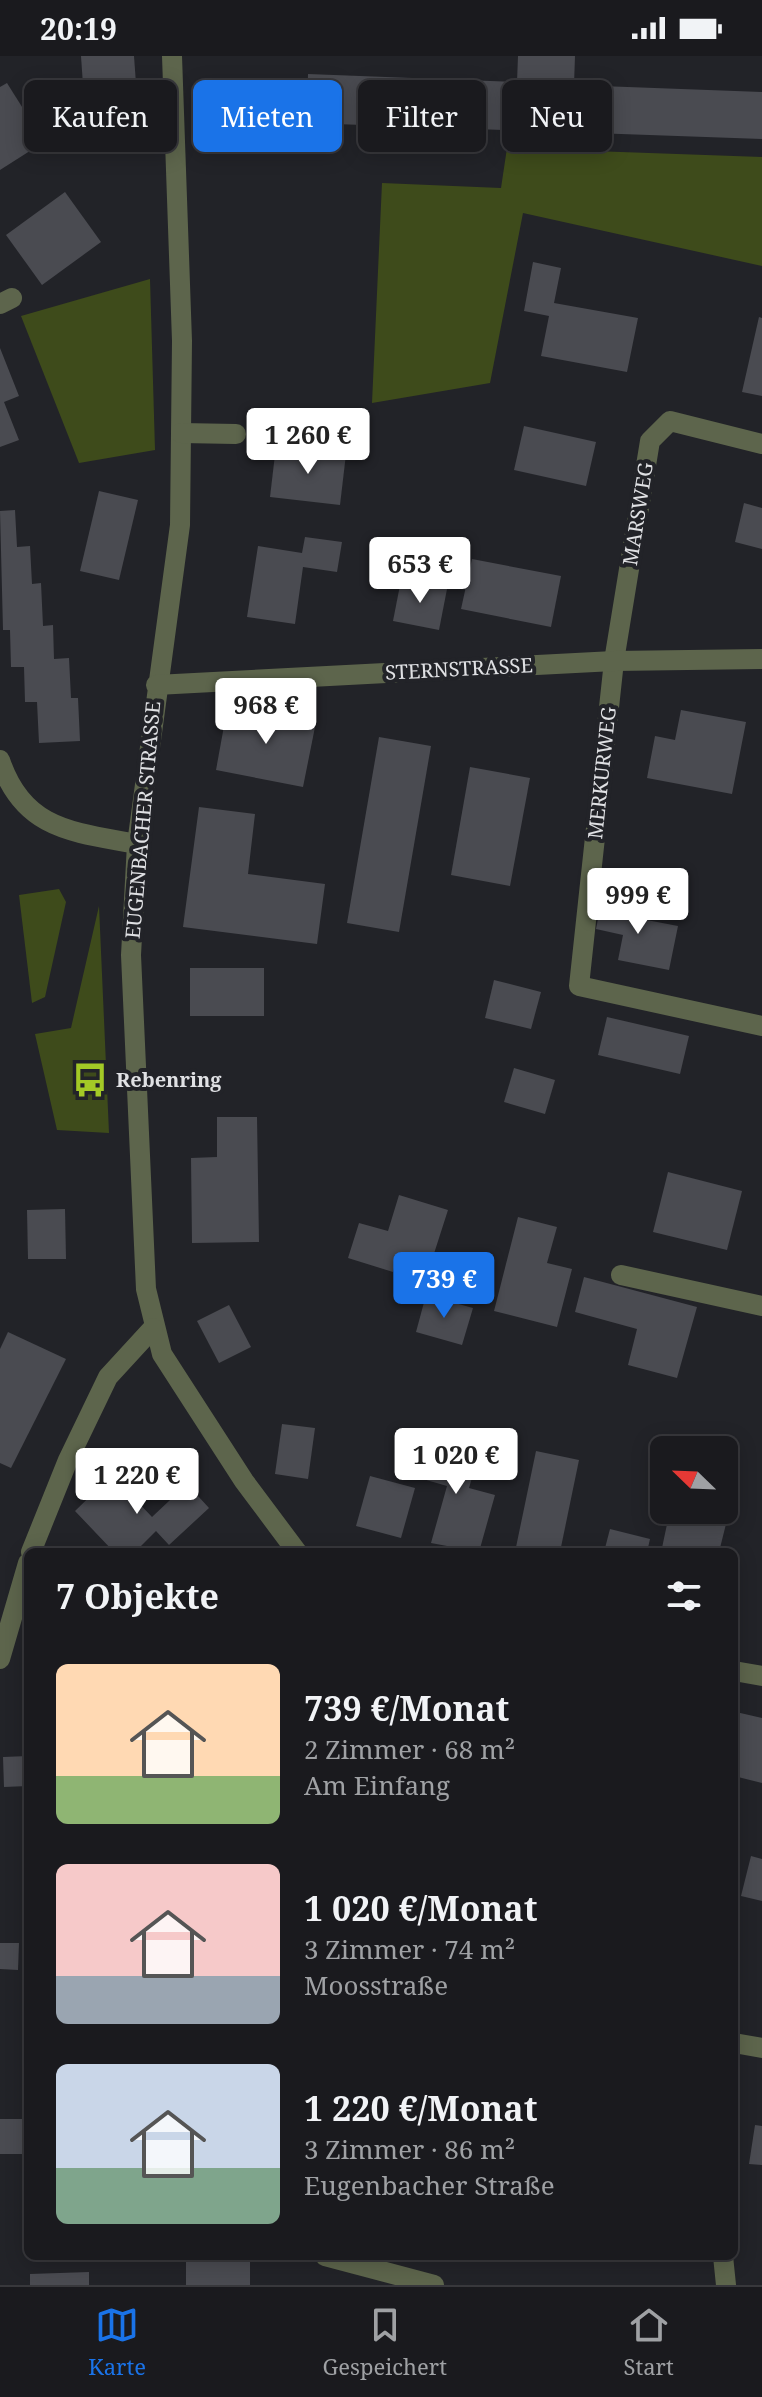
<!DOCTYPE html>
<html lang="de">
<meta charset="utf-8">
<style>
:root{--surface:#1a1a1e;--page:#232327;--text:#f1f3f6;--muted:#9fa1a4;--line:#38383c;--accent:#1a73e8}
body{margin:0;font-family:"Noto Serif",serif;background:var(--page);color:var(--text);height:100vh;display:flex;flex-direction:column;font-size:30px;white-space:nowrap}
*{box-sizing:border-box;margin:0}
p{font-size:26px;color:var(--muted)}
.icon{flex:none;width:44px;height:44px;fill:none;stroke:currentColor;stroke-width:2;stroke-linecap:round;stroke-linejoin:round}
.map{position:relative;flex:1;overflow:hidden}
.panel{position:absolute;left:24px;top:1492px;width:714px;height:712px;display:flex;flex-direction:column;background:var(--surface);border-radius:12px;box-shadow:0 4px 20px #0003,0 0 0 2px var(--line)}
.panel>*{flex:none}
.banner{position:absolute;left:24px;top:24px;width:714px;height:72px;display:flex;gap:16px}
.needle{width:52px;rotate:293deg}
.fabs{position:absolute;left:650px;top:1380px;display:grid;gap:16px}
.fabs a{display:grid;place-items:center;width:88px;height:88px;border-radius:12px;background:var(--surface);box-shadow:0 4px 20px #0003,0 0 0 2px var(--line);font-size:40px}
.price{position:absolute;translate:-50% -68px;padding:0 18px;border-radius:8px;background:#fff;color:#222;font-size:26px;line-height:52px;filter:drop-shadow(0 2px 4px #0008)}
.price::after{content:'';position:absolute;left:50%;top:48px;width:24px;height:18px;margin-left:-12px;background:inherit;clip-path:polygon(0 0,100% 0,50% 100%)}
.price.selected{background:var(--accent);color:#fff}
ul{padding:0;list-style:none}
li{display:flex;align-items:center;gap:24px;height:200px;padding:0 32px}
li span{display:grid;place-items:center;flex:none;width:224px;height:160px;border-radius:12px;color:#555}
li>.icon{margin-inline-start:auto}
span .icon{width:96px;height:96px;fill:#fffc;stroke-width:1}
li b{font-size:34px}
h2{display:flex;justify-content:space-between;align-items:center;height:96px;padding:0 32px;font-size:34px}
.tag{padding:0 28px;border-radius:12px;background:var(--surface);box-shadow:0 4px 20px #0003,0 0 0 2px var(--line);font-size:28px;line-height:72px}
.tag.selected{background:var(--accent);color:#fff}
.status{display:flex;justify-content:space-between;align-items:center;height:56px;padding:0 40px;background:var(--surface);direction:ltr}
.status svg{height:22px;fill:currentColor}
.menu{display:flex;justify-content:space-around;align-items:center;height:112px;border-top:2px solid var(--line);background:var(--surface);font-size:22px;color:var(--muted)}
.menu a{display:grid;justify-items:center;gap:4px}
.menu .selected{color:var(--accent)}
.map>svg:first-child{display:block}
</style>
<div class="status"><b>20:19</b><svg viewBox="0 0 49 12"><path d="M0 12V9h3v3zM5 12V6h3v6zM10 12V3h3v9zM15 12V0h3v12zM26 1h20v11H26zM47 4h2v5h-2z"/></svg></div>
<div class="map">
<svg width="762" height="2229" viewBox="0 0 762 2229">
<rect width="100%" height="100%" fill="#222328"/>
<g fill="#3e4b1b">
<polygon points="507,92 762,101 762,210 523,157 490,327 372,347 382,127 501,132"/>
<polygon points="150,223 155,394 79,407 21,260"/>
<polygon points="59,833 66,846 45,941 32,947 19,839"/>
<polygon points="99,850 109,1077 57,1074 35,978 71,972"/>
</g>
<g fill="#4a4b51">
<polygon points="81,0 134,0 139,69 86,73"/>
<polygon points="518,0 575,0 574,29 762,36 762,83 307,67 308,18 517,26"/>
<polygon points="7,27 44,86 0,114 0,31"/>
<polygon points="65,136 101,186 42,229 6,179"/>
<polygon points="533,206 561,212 554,247 638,262 627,316 541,300 549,260 524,255"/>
<polygon points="759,261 762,262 762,340 742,336"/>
<polygon points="0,292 19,340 4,346 19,384 0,391"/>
<polygon points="524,370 596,386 586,430 514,414"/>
<polygon points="276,390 346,398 340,449 270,441"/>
<polygon points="99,435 138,444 119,524 80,515"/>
<polygon points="744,447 762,452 762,493 735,486"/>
<polygon points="15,454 17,491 30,490 32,528 41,527 43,570 53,569 54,603 69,602 71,642 78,642 80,685 39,687 37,646 25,646 24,611 11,611 10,574 3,574 0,455"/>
<polygon points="305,481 342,486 337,516 303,511 295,568 247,561 258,490 302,497"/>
<polygon points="472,503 561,520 551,571 461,553"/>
<polygon points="401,524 447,533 439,574 393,565"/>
<polygon points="228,648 316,666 303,731 216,714"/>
<polygon points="681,654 746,666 732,738 647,722 655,680 675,684"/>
<polygon points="379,681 431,690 399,876 347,867"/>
<polygon points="470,711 530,722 510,830 451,819"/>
<polygon points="199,751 255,758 248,818 325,828 317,888 183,871"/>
<polygon points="602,843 634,850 631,861 678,870 669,914 618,904 623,879 596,873"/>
<rect x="190" y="912" width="74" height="48"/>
<polygon points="494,924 541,936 531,973 485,962"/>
<polygon points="607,961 689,980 680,1018 598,999"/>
<polygon points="514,1012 555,1024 545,1058 504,1046"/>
<polygon points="217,1061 257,1061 259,1186 192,1187 191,1102 217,1101"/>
<polygon points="668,1116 742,1135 727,1194 653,1176"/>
<polygon points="399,1139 448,1154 430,1210 397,1200 393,1216 348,1202 359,1167 388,1175"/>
<polygon points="65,1153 66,1203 28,1203 27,1154"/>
<polygon points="518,1161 557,1171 547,1207 572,1213 557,1271 494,1255"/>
<polygon points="584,1221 697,1251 677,1322 628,1309 637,1273 575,1256"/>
<polygon points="426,1239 473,1252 462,1289 416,1276"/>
<polygon points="229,1249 251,1291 219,1307 197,1265"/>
<polygon points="8,1276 66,1303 11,1412 0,1407 0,1293"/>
<polygon points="282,1368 315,1372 308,1423 275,1418"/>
<polygon points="426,1383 479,1398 469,1432 495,1439 479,1496 431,1487 447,1430 416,1421"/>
<polygon points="536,1395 579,1404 560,1496 515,1496"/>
<polygon points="112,1419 152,1461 187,1428 209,1452 169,1489 156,1475 135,1496 114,1496 75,1455"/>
<polygon points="370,1420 415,1432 401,1482 356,1470"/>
<polygon points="670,1454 691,1454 690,1460 726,1468 719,1496 681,1496 662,1492"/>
<polygon points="610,1473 650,1483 647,1496 604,1496"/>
<polygon points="736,1656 762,1662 762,1727 734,1720"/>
<polygon points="28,1700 28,1730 4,1731 3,1701"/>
<polygon points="751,1800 762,1803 762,1845 741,1840"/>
<polygon points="0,1887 19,1887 18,1914 0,1913"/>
<rect x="0" y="2063" width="28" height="35"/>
<polygon points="755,2069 762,2070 762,2109 749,2108"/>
<rect x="186" y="2200" width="64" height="29"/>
<polygon points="89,2216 89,2229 30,2229 30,2218"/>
</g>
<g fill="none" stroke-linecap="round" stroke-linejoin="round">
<g stroke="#5d654c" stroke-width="20">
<polyline points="172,0 182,285 180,469 137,788 131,899 146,1233 162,1298 244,1425 297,1496"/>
<polyline points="0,248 12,242"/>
<polyline points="181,377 236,378"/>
<polyline points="762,388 670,365 650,385 614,605 579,930 762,970"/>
<polyline points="156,629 614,605 762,603"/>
<path d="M0 704C23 774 73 776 137 788"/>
<polyline points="621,1219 762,1250"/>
<polyline points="31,1496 68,1404 108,1321 153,1272"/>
<polyline points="0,1603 28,1507"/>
<polyline points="734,1615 762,1620"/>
<polyline points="734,1987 762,1992"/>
<polyline points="325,2200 434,2229"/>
<polyline points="723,2200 726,2229"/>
</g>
</g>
<defs>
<g id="bus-bare" transform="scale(2.76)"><path d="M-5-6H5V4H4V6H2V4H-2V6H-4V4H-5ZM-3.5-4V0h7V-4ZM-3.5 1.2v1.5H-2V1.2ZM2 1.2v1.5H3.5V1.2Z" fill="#a3c926" stroke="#222328" stroke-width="2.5" paint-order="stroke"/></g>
</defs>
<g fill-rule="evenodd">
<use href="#bus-bare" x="90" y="1024"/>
</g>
<g text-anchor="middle" stroke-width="8" stroke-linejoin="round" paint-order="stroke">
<g font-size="20" fill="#e0e1e4" stroke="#222328">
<text transform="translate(638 458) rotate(-81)" y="7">MARSWEG</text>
<text transform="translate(459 613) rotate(-3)" y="7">STERNSTRASSE</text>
<text transform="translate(602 717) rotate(-84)" y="7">MERKURWEG</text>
<text transform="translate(143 764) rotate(-85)" y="7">EUGENBACHER STRASSE</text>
</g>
<g font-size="20" font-weight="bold" fill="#e0e1e4" stroke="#222328" text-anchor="start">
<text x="116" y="1031">Rebenring</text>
</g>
</g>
</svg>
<div class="fabs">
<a><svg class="needle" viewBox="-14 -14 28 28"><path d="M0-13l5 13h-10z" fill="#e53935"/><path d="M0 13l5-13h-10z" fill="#9fa1a4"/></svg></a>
</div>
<b class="price" style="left:308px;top:420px">1 260 €</b>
<b class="price" style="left:420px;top:549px">653 €</b>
<b class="price" style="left:266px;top:690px">968 €</b>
<b class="price" style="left:638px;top:880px">999 €</b>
<b class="price selected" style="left:444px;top:1264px">739 €</b>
<b class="price" style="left:456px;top:1440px">1 020 €</b>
<b class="price" style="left:137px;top:1460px">1 220 €</b>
<div class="banner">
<a class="tag">Kaufen</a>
<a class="tag selected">Mieten</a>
<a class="tag">Filter</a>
<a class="tag">Neu</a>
</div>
<section class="panel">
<h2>7 Objekte<svg class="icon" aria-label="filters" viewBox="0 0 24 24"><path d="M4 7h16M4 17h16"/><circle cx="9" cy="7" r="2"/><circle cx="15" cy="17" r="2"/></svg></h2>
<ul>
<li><span style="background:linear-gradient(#ffd9b3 70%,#8fb573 0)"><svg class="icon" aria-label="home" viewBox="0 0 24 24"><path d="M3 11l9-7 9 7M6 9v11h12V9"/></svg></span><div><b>739 €/Monat</b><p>2 Zimmer · 68 m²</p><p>Am Einfang</p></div></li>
<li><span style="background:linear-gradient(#f6c9c9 70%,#9aa5b1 0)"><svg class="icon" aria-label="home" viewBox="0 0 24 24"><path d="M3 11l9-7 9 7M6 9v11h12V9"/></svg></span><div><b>1 020 €/Monat</b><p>3 Zimmer · 74 m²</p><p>Moosstraße</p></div></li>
<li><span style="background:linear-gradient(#c9d6e8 65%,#7fa58c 0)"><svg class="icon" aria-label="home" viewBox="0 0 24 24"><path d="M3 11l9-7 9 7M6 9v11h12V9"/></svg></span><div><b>1 220 €/Monat</b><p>3 Zimmer · 86 m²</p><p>Eugenbacher Straße</p></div></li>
</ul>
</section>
</div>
<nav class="menu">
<a class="selected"><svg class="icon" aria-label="map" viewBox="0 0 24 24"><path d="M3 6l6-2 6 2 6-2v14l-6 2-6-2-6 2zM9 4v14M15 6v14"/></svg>Karte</a>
<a><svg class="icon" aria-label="saved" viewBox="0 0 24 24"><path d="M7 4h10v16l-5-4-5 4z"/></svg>Gespeichert</a>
<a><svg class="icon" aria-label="home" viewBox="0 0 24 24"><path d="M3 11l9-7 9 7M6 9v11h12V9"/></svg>Start</a>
</nav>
